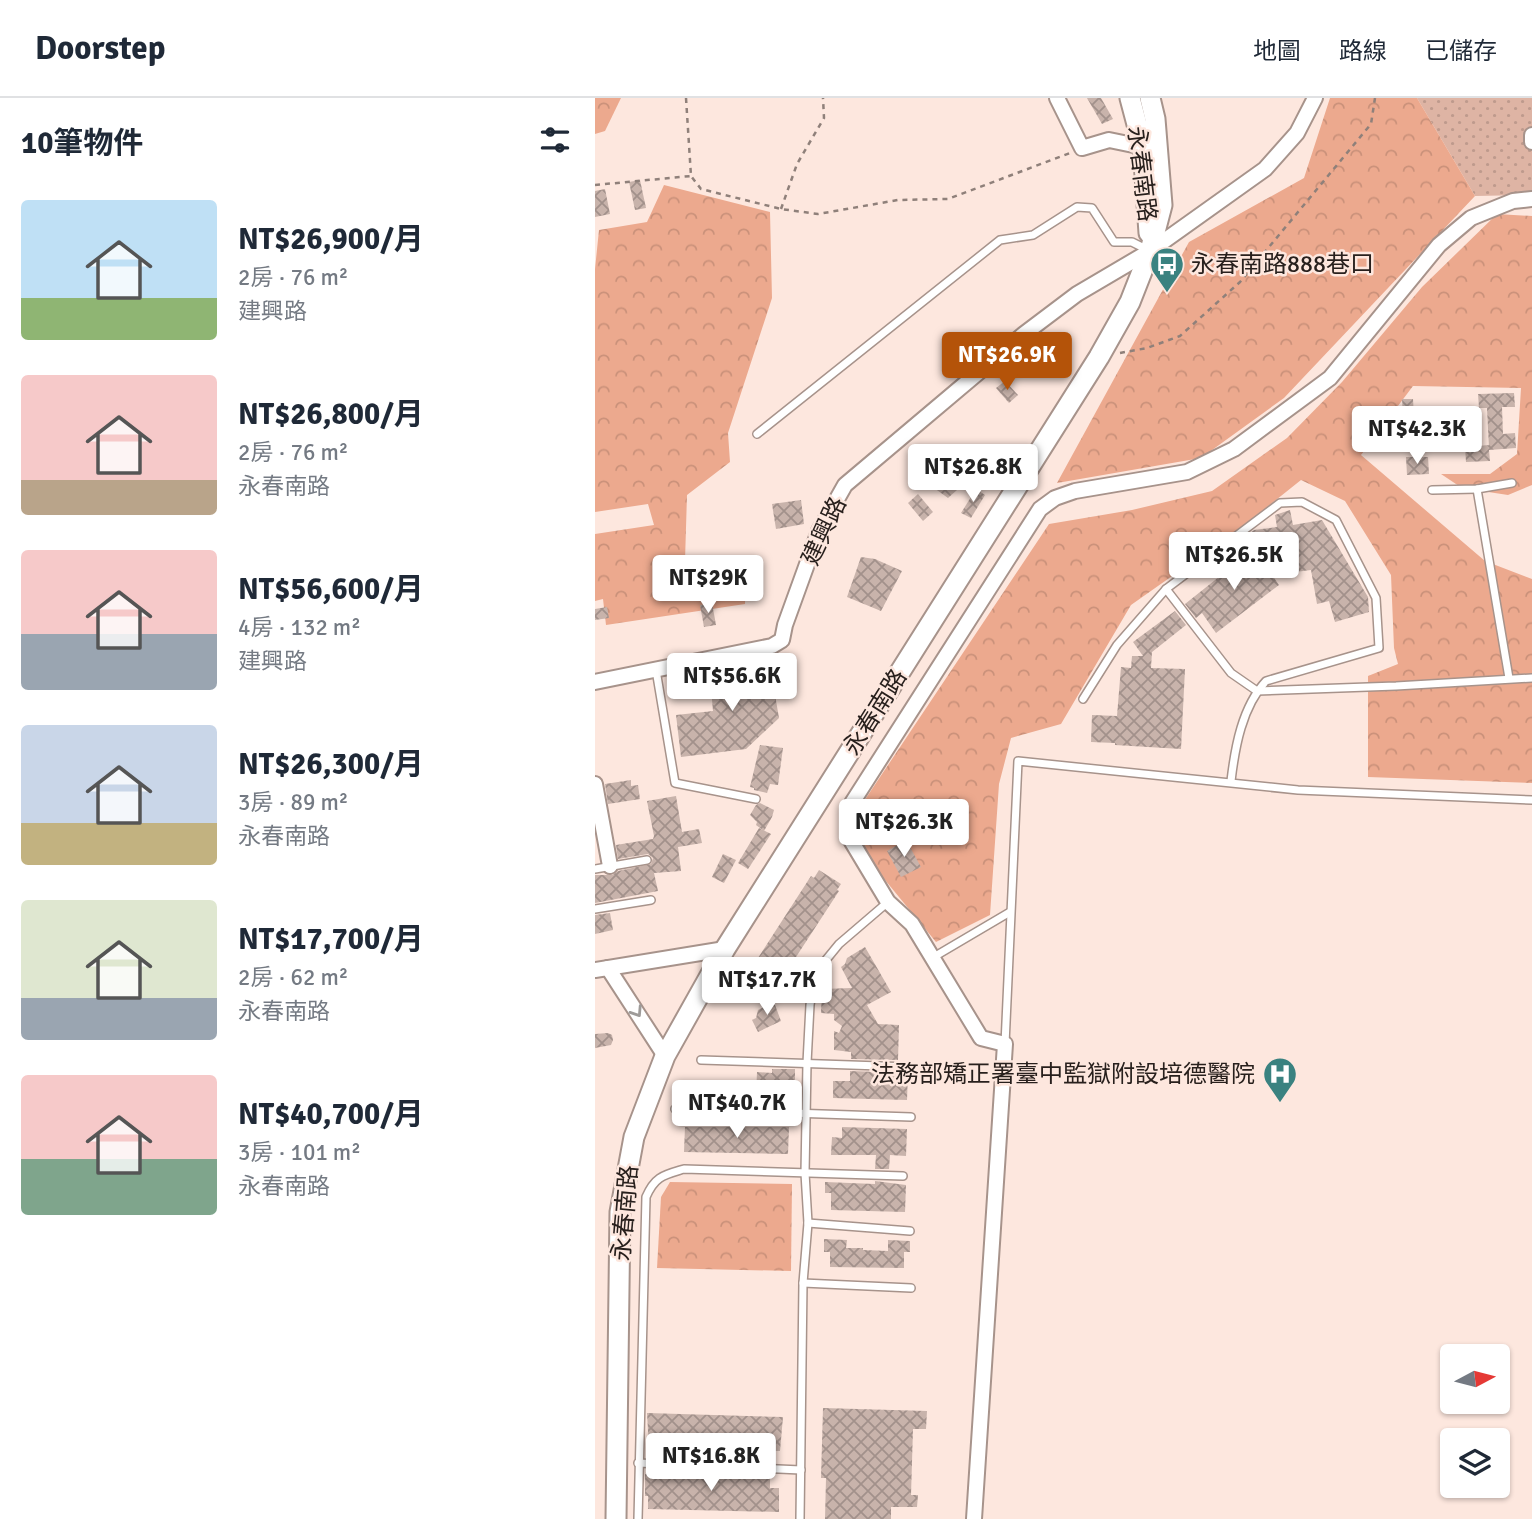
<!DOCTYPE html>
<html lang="zh-TW">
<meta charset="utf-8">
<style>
:root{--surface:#fff;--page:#f6f6f7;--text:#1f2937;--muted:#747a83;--line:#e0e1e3;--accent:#b45309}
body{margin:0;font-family:Signika,"Noto Sans TC",sans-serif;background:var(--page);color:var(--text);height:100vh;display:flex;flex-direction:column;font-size:26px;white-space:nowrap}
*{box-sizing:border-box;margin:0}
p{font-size:23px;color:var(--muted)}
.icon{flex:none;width:38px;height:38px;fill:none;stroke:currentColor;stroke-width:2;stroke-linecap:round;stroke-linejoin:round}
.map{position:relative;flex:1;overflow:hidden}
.side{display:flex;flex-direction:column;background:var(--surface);width:595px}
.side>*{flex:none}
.needle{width:46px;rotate:83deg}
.controls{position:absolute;left:845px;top:1246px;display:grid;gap:14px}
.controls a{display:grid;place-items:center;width:70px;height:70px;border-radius:7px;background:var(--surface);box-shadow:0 2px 5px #0004;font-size:35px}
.price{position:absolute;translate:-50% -60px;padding:0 16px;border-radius:7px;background:#fff;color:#222;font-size:23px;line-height:46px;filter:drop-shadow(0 2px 4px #0008)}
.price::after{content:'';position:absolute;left:50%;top:42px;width:21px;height:16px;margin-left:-10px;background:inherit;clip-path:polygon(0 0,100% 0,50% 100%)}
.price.current{background:var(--accent);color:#fff}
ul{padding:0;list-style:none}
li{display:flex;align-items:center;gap:21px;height:175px;padding:0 21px}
li span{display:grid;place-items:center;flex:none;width:196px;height:140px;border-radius:7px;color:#555}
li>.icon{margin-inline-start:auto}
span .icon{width:84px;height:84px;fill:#fffc;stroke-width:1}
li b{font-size:30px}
h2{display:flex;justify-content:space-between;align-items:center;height:84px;padding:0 21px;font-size:30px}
header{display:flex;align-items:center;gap:42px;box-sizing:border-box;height:98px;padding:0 35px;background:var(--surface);border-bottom:2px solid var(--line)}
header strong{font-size:33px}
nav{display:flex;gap:38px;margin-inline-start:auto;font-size:24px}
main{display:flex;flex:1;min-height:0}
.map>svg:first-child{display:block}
</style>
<header>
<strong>Doorstep</strong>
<nav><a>地圖</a><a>路線</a><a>已儲存</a></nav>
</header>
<main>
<section class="side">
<h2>10筆物件<svg class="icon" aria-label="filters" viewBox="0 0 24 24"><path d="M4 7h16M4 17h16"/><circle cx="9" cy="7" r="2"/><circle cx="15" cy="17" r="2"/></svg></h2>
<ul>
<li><span style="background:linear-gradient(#bfe0f5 70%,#8fb573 0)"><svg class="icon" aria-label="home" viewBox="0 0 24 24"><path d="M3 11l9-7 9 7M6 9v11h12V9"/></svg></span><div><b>NT$26,900/月</b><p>2房 · 76 m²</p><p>建興路</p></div></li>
<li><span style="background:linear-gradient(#f6c9c9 75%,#b9a48a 0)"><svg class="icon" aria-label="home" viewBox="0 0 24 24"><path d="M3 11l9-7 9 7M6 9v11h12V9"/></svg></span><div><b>NT$26,800/月</b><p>2房 · 76 m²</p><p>永春南路</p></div></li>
<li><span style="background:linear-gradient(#f6c9c9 60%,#9aa5b1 0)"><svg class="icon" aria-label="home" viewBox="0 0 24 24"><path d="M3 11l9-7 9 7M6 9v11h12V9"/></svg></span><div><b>NT$56,600/月</b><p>4房 · 132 m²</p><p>建興路</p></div></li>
<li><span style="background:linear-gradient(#c9d6e8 70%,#c2b280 0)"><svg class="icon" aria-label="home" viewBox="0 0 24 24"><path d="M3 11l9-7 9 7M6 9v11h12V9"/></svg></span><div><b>NT$26,300/月</b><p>3房 · 89 m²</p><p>永春南路</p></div></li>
<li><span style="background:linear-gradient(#dfe7d0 70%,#9aa5b1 0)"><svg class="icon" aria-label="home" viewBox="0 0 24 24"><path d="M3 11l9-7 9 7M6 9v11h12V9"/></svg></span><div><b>NT$17,700/月</b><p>2房 · 62 m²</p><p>永春南路</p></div></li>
<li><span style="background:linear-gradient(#f6c9c9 60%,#7fa58c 0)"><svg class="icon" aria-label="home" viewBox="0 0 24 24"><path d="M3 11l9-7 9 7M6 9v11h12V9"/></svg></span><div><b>NT$40,700/月</b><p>3房 · 101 m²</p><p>永春南路</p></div></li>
</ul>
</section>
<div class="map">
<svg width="937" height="1421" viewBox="0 0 937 1421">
<defs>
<pattern id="grass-dots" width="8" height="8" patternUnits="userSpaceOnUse" patternTransform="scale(1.75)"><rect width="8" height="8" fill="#deb4a4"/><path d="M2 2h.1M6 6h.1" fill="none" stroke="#be9a8d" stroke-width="1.8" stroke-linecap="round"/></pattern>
<pattern id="forest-crowns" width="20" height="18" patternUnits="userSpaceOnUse" patternTransform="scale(1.75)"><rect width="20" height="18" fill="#eca98e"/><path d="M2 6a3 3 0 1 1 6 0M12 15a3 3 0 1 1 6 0" fill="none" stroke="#ca917a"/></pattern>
<pattern id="building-cross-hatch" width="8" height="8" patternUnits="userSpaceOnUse" patternTransform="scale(1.75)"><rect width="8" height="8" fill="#c8b3ab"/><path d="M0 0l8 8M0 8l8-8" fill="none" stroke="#a2918b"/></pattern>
</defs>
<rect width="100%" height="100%" fill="#fde7de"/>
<polygon fill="url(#grass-dots)" points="822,0 937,0 937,97 880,98"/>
<g fill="url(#forest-crowns)">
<polygon points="0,0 26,0 10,33 0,36"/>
<polygon points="735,0 822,0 880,98 689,300 606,360 462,385 594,144 709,80"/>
<polygon points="69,87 175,114 177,200 133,335 135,364 92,397 90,463 151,467 150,506 11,527 8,501 0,503 0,436 59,427 53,406 0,414 0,171 4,132 52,124"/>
<polygon points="902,116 937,118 937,387 913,397 867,390 846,376 895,376 922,356 926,290 818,288 766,357 890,463 937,481 937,685 773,679 773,578 803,566 799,550 796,477 750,403 706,382 651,426 536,507 466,626 416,640 404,686 395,817 341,844 267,754 263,712 454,426 537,412 617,393 692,340 747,284 827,189"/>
<polygon points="75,1084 197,1086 196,1173 62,1170 66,1099"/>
</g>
<g fill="url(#building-cross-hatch)">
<polygon points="492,0 506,0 518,21 507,26"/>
<polygon points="45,82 51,110 40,112 34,84"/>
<polygon points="10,91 15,116 0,119 0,93"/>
<polygon points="410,283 423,297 414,305 401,290"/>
<polygon points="919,295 920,309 907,309 908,336 920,335 921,350 894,352 895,363 871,364 870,349 894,347 894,350 892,310 884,310 883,296"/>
<polygon points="807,301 818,301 821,354 810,354"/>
<polygon points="869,310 870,347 856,347 854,311"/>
<polygon points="365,348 380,361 363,379 371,384 353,400 314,372 329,358 340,372"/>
<polygon points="811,359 833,359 834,376 812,377"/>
<polygon points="381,391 390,397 376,420 366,415"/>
<polygon points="323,396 338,414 328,423 313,405"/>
<polygon points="206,402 209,426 181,431 177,406"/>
<polygon points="695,412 698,427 727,422 773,499 774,514 740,524 734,503 722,506 716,472 692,475 687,440 652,445 651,439 659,432 682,429 680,417"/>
<polygon points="659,451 684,487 621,535 607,515 601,520 590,506"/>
<polygon points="266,459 280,461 307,473 286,513 252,499"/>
<polygon points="117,505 121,527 109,529 105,507"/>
<polygon points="12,509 14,520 0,522 0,511"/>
<polygon points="580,513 591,527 557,554 556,570 590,571 586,651 520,647 520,645 496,644 497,617 522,618 526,569 536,570 537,558 548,558 538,544"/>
<polygon points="174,562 184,620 151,651 86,659 81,617 118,613 115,579 144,576 151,574 150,566"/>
<polygon points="165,647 188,650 183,687 175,686 172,695 159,692 159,690 155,689"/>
<polygon points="36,682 36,688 43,687 45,701 13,706 10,686"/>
<polygon points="81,698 87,734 104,731 107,745 83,749 86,773 59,775 63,793 0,805 0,777 17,777 23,773 56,766 58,760 53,756 23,761 21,747 58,741 59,738 52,703"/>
<polygon points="165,705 179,712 177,719 169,733 161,727 162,724 155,717 161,707"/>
<polygon points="164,730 176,736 153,771 143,765"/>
<polygon points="311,742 326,769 306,779 292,753"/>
<polygon points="128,756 141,762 129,785 117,779"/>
<polygon points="224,772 246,786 242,792 244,793 188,879 186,878 182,884 161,869 166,861 163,860 216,778 219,780"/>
<polygon points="15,815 18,832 0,836 0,817"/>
<polygon points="270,849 296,894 272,907 283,926 304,927 303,962 256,961 256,954 239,952 239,933 244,935 247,928 239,922 239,916 226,915 227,891 257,890 246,869 250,866 252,860"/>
<polygon points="176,905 180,907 186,923 163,934 157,922 161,920 163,912"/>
<polygon points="13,935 17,937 18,942 16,947 0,950 0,936"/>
<polygon points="177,971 200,971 200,989 194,990 194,999 161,998 162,974 177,975"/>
<polygon points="255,973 313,975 312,1002 238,1000 238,983 255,983"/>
<polygon points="90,1029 194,1029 193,1056 89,1054"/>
<polygon points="247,1029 312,1031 311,1058 295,1057 294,1071 280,1071 281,1057 236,1057 237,1039 247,1040"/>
<polygon points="280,1083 311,1087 310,1114 236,1112 236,1095 230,1095 230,1084 280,1086"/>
<polygon points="229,1141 252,1142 251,1150 268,1150 268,1152 293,1153 293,1142 315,1143 315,1154 309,1154 309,1170 235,1169 235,1154 229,1154"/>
<polygon points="228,1310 332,1313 331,1331 318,1331 316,1397 323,1397 322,1409 296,1409 296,1421 230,1421 231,1380 226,1380"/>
<polygon points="52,1315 188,1319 185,1353 54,1351"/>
<polygon points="50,1376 175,1379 175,1390 184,1390 184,1414 53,1411 53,1398 50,1398"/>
</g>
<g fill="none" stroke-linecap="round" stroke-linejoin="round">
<g stroke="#a7938b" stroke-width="10">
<g id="lane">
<polyline points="162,336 405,142 438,137 482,109 497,110 519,144 537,144 553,152"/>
<polyline points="882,391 914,580"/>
<polyline points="837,392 882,391 917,385"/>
<polyline points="571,491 636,575 662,593 801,588 937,580"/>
<polyline points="61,572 80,685 161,701"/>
<path d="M488 601 522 547 571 491 685 405 707 404 741 422 781 500 784 550 671 583C647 609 640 649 636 683"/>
<polyline points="0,771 52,762"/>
<polyline points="0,811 56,802"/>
<polyline points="337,860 415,814"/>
<polyline points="410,946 423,663 703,692 937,702"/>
<polyline points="106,962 315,969"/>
<polyline points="80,1011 316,1019"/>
<polyline points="213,1125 315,1133"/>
<polyline points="208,1185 316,1190"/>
<polyline points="43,1365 206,1372"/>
<path d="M43 1421 51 1099C60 1078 69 1077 89 1071L308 1078"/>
<polyline points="205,1421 208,1185 213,1125 210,1075 212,965 215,907 218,888 226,868 244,846 293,804"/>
</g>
</g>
<g stroke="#a7938b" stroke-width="18">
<g id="street">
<polyline points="462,0 487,50 514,42 548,49"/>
<polyline points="937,37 937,44"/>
<polyline points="0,584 177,548 187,542 190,527 224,433 250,387 429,236 482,196 555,153 670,71 702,35 720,0"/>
<polyline points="0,686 15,768"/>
<polyline points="13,870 70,958"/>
<polyline points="0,872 130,851"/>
<polyline points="379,1421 410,946 386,940 317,826 293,804 254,739 253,724 257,705 445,411 460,400 480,393 592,374 639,351 735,280 844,147 876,120 918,103 937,101"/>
</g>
</g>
<g stroke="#a7938b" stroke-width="23">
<g id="secondary">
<polyline points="535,0 548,49 554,135"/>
<polyline points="21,1421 25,1114 39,1039 70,958 130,851 504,259 535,204 555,153 567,107 560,21 555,0"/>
</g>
</g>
<g stroke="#8f807a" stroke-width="2.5" stroke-dasharray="5 5" stroke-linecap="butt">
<polyline points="91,0 96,78 106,91 186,111 223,116 303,102 353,101 475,55"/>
<polyline points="0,87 96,78"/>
<polyline points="186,111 202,66 229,20 228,0"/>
<polyline points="525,255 552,250 585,238 645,184 776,26 780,0"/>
</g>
<use href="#lane" stroke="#fff" stroke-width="7"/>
<use href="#street" stroke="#fff" stroke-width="14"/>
<use href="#secondary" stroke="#fff" stroke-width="19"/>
</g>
<defs><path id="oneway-chevron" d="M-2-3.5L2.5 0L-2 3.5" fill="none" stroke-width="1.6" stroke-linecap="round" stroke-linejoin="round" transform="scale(1.75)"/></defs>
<use stroke="#9e9b99" href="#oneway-chevron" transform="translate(42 914) rotate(57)"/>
<defs>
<g id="bus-pin" transform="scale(1.75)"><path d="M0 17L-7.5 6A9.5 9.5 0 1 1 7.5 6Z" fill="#3a8280" stroke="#fde7de"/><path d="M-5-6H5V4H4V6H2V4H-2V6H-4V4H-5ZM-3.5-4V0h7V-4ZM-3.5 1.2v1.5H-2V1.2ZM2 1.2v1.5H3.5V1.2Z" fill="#fff"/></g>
<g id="hospital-pin" transform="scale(1.75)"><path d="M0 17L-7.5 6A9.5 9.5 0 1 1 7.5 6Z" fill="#3a8280" stroke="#fde7de"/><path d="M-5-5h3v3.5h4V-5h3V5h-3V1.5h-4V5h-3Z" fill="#fff"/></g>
</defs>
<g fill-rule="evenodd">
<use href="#bus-pin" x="572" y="166"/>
<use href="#hospital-pin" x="685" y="976"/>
</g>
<g text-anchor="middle" stroke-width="5" stroke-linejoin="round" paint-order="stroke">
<g font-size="24" fill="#28201d" stroke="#fde7de">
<text transform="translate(547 76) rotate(83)" y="8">永春南路</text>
<text transform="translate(229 433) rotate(-65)" y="8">建興路</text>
<text transform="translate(280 614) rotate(-58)" y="8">永春南路</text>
<text transform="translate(30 1115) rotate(-85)" y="8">永春南路</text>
</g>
<g font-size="24" fill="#28201d" stroke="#fde7de" text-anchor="start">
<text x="596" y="174">永春南路888巷口</text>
<text x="660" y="984" text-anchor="end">法務部矯正署臺中監獄附設培德醫院</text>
</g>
</g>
</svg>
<div class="controls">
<a><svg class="needle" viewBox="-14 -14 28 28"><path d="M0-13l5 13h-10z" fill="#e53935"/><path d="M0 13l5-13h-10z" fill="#747a83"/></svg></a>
<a><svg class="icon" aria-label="layers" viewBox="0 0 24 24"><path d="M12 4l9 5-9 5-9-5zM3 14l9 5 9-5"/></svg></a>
</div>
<b class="price current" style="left:412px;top:294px">NT$26.9K</b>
<b class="price" style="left:822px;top:368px">NT$42.3K</b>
<b class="price" style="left:378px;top:406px">NT$26.8K</b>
<b class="price" style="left:639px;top:494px">NT$26.5K</b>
<b class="price" style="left:113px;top:517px">NT$29K</b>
<b class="price" style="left:137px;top:615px">NT$56.6K</b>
<b class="price" style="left:309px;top:761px">NT$26.3K</b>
<b class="price" style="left:172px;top:919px">NT$17.7K</b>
<b class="price" style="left:142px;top:1042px">NT$40.7K</b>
<b class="price" style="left:116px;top:1395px">NT$16.8K</b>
</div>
</main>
